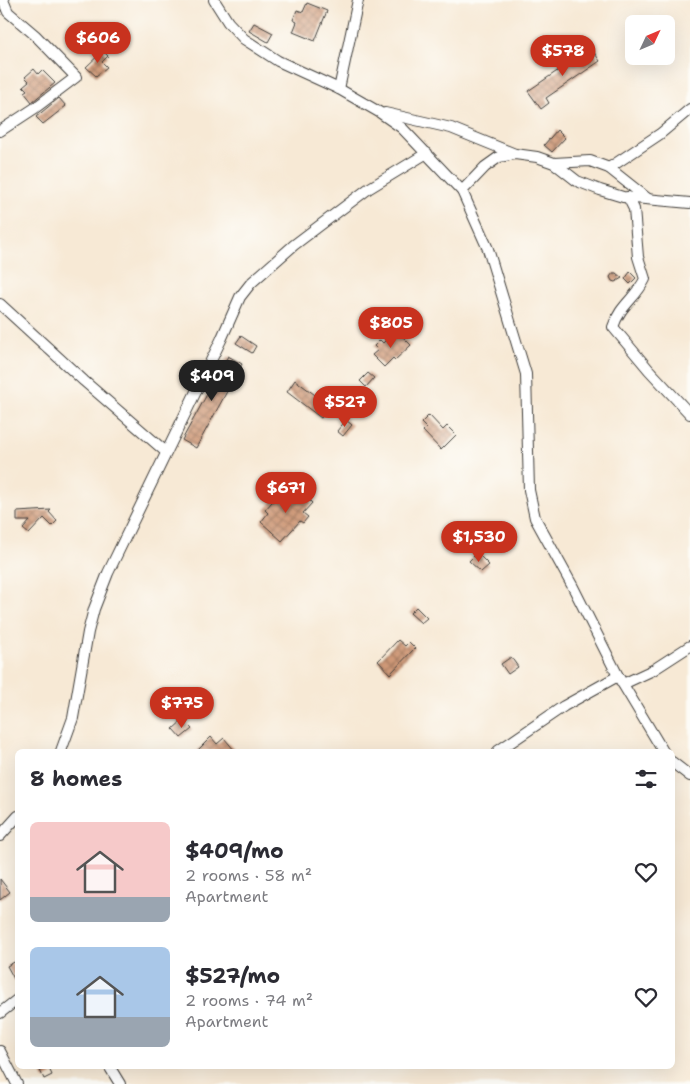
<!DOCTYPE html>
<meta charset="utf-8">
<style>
:root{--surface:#fff;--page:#f2f2f3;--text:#2b2b33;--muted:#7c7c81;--accent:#c8321e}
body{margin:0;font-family:"Shantell Sans",sans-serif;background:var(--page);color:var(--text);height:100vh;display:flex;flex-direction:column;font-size:19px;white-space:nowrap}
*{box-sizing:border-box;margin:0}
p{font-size:16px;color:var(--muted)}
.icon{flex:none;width:28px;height:28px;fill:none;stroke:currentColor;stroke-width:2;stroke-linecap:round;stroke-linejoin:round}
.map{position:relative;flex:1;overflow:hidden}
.sheet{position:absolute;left:15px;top:749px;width:660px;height:320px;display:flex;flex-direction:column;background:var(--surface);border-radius:8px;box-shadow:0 5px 20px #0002}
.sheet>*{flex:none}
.needle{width:32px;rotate:46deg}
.buttons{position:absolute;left:625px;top:15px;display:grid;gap:10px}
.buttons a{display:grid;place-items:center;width:50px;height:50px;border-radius:8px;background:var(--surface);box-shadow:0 5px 20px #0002;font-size:25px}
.price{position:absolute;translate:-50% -42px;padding:0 11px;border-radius:18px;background:var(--accent);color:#fff;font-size:16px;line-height:32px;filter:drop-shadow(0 1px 2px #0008)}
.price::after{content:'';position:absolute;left:50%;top:30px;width:15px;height:11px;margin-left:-8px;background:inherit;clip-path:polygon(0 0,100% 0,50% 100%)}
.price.current{background:#222;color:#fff}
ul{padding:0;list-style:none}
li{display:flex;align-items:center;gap:15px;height:125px;padding:0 15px}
li span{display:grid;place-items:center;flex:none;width:140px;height:100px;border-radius:8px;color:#555}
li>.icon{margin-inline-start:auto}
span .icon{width:60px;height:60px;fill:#fffc;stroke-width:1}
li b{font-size:21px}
h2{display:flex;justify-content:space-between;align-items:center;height:60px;padding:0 15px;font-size:21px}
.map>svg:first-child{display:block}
</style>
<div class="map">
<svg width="690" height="1084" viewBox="0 0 690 1084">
<defs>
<pattern id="building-cross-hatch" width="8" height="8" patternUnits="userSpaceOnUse" patternTransform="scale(1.25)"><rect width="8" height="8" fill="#ce9877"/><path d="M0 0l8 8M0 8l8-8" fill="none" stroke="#a67b61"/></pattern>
</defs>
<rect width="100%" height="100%" fill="#fdfcf7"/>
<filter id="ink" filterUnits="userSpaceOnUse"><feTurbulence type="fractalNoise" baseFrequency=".02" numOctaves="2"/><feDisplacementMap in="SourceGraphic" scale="10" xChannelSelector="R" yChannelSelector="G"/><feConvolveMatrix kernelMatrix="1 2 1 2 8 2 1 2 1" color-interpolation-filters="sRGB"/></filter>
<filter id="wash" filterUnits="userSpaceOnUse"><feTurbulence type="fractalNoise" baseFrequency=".0096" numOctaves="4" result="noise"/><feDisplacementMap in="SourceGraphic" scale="20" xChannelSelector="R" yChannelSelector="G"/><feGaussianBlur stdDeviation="1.12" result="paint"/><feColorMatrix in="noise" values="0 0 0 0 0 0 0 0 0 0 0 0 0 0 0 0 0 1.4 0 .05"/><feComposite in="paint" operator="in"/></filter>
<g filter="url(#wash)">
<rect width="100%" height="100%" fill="#f7e9d5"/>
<g id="blocks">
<g fill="url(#building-cross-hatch)">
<polygon points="307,3 327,11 315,41 293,32 297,22 293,20 297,10 303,12"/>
<polygon points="254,23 273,33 268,42 249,31"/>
<polygon points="591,48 600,61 546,98 549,103 541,109 528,91"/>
<polygon points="103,51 108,56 102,62 107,67 96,76 86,67"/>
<polygon points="34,69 38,74 42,70 55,83 32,102 24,92 27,90 23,86 29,81 25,77"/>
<polygon points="59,98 66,106 43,124 36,117"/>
<polygon points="557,130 565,138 552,152 544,145"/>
<polygon points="630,272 636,278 630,284 625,279"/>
<polygon points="616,273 622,278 615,282 612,281 610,277 613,273"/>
<polygon points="399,333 411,345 395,360 393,358 384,367 372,355 378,350 374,346 380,340 383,343 389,337 392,340"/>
<polygon points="241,336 256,346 252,353 236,343"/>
<polygon points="228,356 242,364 196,448 182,440"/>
<polygon points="368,373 374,378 366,387 360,381"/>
<polygon points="295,380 330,406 321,418 287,392"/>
<polygon points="429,415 443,430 447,426 456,435 441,450 423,431 426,428 421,423"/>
<polygon points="346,420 352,425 343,436 337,431"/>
<polygon points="297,488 312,503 303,513 308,517 303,523 300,521 282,541 261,522 268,513 265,510 278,495 285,502"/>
<polygon points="51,510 49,512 57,521 52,526 44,518 29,534 23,529 30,521 17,521 17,512"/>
<polygon points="477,553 489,565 481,572 469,561"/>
<polygon points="416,607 427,618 421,623 410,613"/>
<polygon points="398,640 405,646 409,642 415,648 390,674 378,661"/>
<polygon points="511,657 518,667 508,674 501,664"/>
<polygon points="183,720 192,729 181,738 173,729"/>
<polygon points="211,737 217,744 224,738 235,751 197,751"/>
<polygon points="0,879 10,892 0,900"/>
<polygon points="18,960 18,986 7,966"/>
<polygon points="38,1066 48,1066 52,1075 44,1079"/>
</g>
</g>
</g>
<g filter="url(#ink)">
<use href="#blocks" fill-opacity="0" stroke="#3d3b38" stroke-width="1"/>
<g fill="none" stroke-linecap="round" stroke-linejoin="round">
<g stroke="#3d3b38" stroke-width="12">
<g id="street">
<polyline points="214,0 228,22 244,39 278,61 339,89 379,112 402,128 462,191 488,249 526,374 529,490 535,518 573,587 618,676 663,751"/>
<polyline points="339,89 358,0"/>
<polyline points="385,113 451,128 515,154"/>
<polyline points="0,131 35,108 76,77 35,35 8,12 3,0"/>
<polyline points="554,163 590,161 609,168 648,199"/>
<polyline points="609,168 660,134 690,109"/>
<polyline points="462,191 485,167 499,157 515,154 537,157 554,163 577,181 600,190 623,197 690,203"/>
<path d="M628 197 634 209 638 257 645 279C636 298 620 305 613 327L649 370 690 414"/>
<polyline points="0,304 84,381 166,452"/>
<polyline points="623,684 653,670 690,646"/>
<polyline points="61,751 73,718 88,632 94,609 108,573 221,340 240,297 251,283 294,245 368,189 427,153"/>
<polyline points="498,751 564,706 618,676"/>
<polyline points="672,762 690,776"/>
<polyline points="0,836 18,816"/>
<polyline points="0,1013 18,999"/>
<polyline points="0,1051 17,1084"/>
<polyline points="109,1066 120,1084"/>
</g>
</g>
<use href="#street" stroke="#fff" stroke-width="10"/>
</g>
</g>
</svg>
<div class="buttons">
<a><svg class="needle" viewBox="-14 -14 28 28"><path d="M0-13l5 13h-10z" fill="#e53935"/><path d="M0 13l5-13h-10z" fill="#7c7c81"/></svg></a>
</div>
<b class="price" style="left:98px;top:64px">$606</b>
<b class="price" style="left:563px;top:77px">$578</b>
<b class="price" style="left:391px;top:349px">$805</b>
<b class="price current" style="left:212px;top:402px">$409</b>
<b class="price" style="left:345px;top:428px">$527</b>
<b class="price" style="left:286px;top:514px">$671</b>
<b class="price" style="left:479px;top:563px">$1,530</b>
<b class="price" style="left:182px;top:729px">$775</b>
<section class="sheet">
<h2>8 homes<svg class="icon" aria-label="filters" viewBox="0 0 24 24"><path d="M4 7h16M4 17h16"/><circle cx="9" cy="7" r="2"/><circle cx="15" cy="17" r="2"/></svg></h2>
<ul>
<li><span style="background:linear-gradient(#f6c9c9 75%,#9aa5b1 0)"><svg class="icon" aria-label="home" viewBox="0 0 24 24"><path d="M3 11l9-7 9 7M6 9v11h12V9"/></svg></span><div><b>$409/mo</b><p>2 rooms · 58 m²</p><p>Apartment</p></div><svg class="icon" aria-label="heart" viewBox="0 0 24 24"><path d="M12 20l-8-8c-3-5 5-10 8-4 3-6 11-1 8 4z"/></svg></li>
<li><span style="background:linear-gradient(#a9c7e8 70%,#9aa5b1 0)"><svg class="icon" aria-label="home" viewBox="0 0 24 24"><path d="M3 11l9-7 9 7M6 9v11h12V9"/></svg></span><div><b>$527/mo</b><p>2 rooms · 74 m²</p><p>Apartment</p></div><svg class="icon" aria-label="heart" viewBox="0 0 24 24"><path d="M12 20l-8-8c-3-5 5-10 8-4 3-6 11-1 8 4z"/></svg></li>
</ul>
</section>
</div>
